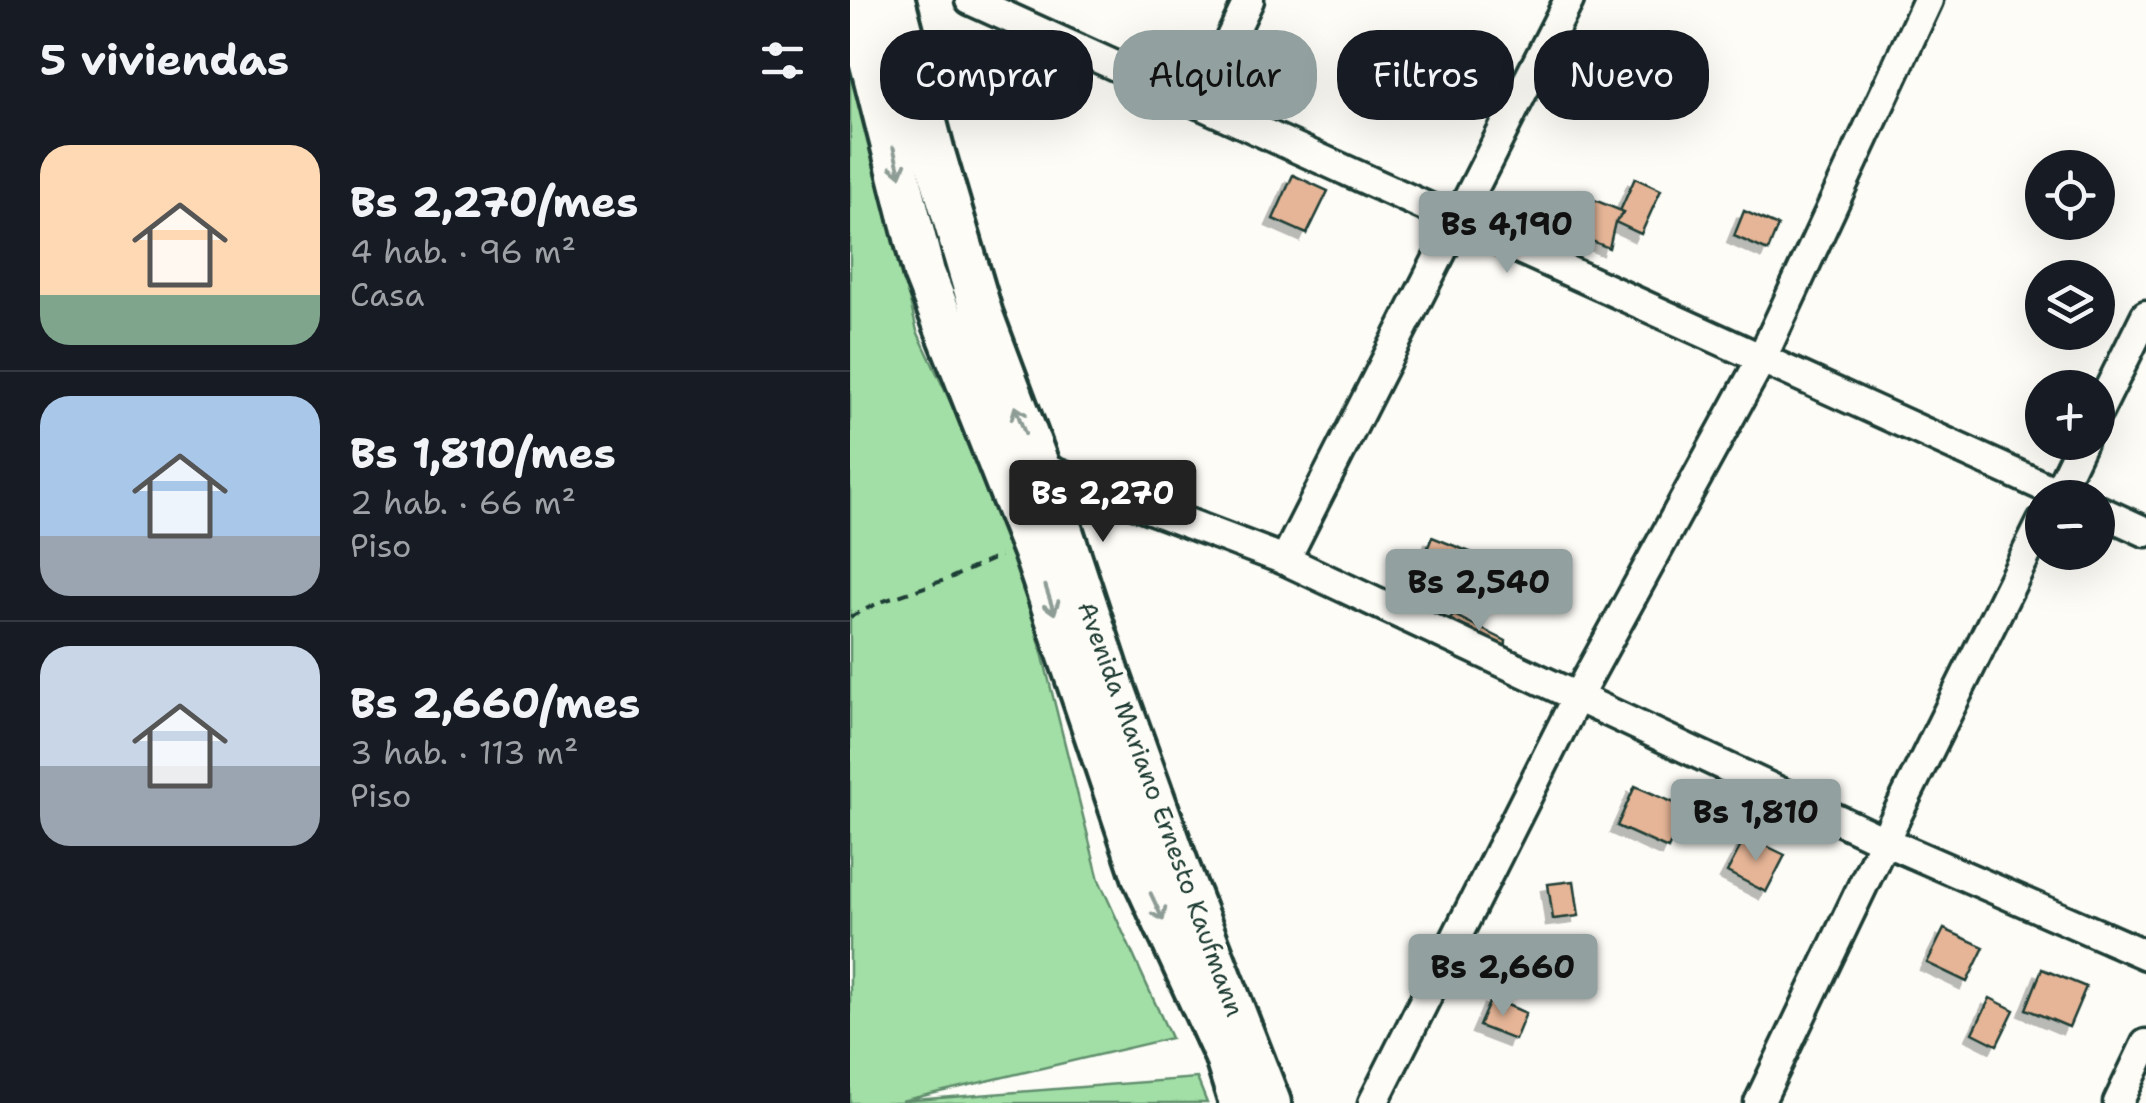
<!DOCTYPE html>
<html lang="es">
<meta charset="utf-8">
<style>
:root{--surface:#171b24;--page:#20242c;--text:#f1f3f6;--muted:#9ea1a6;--line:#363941;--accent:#92a19f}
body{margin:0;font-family:"Shantell Sans",sans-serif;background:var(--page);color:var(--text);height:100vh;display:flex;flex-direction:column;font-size:38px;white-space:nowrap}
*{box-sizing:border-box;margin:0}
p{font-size:32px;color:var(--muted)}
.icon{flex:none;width:55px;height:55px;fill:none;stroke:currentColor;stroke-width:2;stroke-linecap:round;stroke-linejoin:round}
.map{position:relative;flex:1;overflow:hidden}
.details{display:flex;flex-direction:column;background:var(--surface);width:850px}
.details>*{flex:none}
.top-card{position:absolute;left:30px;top:30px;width:950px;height:90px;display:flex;gap:20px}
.fabs{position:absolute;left:1175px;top:150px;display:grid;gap:20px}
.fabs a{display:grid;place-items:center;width:90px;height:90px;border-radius:50%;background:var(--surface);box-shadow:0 10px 40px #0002;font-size:50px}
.price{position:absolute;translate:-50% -85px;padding:0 22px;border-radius:10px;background:var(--accent);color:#111;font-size:32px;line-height:65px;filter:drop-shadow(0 2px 5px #0008)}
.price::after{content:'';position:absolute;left:50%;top:60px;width:30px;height:22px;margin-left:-15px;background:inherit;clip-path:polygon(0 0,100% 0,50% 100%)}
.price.on{background:#222;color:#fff}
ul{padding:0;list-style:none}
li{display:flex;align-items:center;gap:30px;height:250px;padding:0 40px}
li+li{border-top:2px solid var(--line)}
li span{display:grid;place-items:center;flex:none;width:280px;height:200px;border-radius:30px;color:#555}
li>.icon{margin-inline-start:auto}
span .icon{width:120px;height:120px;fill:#fffc;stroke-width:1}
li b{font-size:42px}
h2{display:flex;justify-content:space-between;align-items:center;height:120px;padding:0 40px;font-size:42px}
.tag{padding:0 35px;border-radius:40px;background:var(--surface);box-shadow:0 10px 40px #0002;font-size:35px;line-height:90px}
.tag.on{background:var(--accent);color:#111}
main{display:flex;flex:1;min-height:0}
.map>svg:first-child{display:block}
</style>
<main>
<section class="details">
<h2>5 viviendas<svg class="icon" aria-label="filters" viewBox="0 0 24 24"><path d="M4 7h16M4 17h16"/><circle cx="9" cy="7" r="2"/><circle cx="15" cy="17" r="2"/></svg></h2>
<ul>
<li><span style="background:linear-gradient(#ffd9b3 75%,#7fa58c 0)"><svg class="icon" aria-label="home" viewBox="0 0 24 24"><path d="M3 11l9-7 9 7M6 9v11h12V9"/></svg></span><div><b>Bs 2,270/mes</b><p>4 hab. · 96 m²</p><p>Casa</p></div></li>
<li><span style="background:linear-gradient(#a9c7e8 70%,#9aa5b1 0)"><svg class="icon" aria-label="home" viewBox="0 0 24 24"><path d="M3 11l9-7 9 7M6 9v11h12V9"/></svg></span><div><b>Bs 1,810/mes</b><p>2 hab. · 66 m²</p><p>Piso</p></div></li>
<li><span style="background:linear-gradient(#c9d6e8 60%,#9aa5b1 0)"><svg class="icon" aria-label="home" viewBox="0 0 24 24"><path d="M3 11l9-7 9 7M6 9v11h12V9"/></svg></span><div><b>Bs 2,660/mes</b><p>3 hab. · 113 m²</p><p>Piso</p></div></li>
</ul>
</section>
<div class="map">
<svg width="1296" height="1103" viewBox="0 0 1296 1103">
<defs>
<filter id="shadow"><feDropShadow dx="-7" dy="7" stdDeviation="0" flood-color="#0004"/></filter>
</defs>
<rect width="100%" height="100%" fill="#fdfcf7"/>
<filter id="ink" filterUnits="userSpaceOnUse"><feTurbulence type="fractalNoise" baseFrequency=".01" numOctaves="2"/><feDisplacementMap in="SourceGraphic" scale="20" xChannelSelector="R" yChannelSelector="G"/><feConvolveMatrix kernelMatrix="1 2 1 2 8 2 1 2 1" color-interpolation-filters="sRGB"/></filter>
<g filter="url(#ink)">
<polygon fill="#a2dfa6" stroke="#608e6d" stroke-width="2.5" points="0,53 67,331 162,533 249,880 321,1038 51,1101 347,1078 357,1103 0,1103"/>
<g fill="#e6b597" stroke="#1f3d34" stroke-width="2.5" filter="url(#shadow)">
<polygon points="443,175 478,191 457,234 423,219"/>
<polygon points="785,178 811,190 791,234 765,222"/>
<polygon points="737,197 774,212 765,222 759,248 722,233"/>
<polygon points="894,211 928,226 918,251 884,236"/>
<polygon points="582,537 625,554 612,589 568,572"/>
<polygon points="604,615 656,641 655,654 596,622"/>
<polygon points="785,786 836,808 818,849 767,826"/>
<polygon points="896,836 935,855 916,892 877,872"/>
<polygon points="724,881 729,916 703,919 698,884"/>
<polygon points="1094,929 1134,947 1117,982 1077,963"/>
<polygon points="1192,969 1236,987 1219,1027 1176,1009"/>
<polygon points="641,998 676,1013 665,1040 629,1026"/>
<polygon points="1140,998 1164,1010 1147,1045 1123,1033"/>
</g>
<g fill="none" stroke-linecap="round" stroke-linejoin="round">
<g stroke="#1f3d34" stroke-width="35">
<g id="street">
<polyline points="120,0 1219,498"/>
<polyline points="349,104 399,0"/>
<polyline points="1248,412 1296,315"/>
<polyline points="179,469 187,466 435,560 1034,841 1296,955"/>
<polyline points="1205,498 1232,442"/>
<polyline points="1248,510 1296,532"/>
<polyline points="435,560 719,0"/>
<polyline points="523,1103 727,697 911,360 1078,0"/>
<polyline points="909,1103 1034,841 1192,522"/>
<polyline points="1268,1103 1296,1044"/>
</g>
</g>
<g stroke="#1f3d34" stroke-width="48">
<g id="secondary">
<polyline points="5,0 74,273 184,552 293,876 375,1055 390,1103"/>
<polyline points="44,0 84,153 132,315 205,510 261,680 329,869 420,1103"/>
</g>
</g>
<polyline stroke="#1f3d34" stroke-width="4" stroke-dasharray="10 8" stroke-linecap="butt" points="0,617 28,603 98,579 150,556"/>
<use href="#street" stroke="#fdfcf7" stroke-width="28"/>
<use href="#secondary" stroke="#fdfcf7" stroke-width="40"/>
</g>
<defs><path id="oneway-shaft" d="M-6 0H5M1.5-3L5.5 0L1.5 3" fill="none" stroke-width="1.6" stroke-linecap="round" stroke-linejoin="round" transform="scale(2.5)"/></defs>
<g stroke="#8e9c96">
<use href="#oneway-shaft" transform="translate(47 162) rotate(76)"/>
<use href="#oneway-shaft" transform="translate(170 420) rotate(-110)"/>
<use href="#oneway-shaft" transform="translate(200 600) rotate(72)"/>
<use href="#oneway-shaft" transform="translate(307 907) rotate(65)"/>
</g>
</g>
<g text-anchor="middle" stroke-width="8" stroke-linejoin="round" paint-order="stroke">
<g font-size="25" fill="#1f3d34" stroke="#fdfcf7">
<text transform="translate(311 809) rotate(70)" y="9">Avenida Mariano Ernesto Kaufmann</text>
</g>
</g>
</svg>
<div class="fabs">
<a><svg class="icon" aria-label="locate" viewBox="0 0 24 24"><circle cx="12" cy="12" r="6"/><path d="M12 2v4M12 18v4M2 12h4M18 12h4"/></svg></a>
<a><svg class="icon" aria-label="layers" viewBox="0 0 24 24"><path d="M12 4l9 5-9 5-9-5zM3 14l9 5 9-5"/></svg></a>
<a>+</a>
<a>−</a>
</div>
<b class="price" style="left:657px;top:276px">Bs 4,190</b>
<b class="price on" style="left:253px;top:545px">Bs 2,270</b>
<b class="price" style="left:629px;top:634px">Bs 2,540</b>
<b class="price" style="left:906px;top:864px">Bs 1,810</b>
<b class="price" style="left:653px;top:1019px">Bs 2,660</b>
<div class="top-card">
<a class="tag">Comprar</a>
<a class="tag on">Alquilar</a>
<a class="tag">Filtros</a>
<a class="tag">Nuevo</a>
</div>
</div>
</main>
